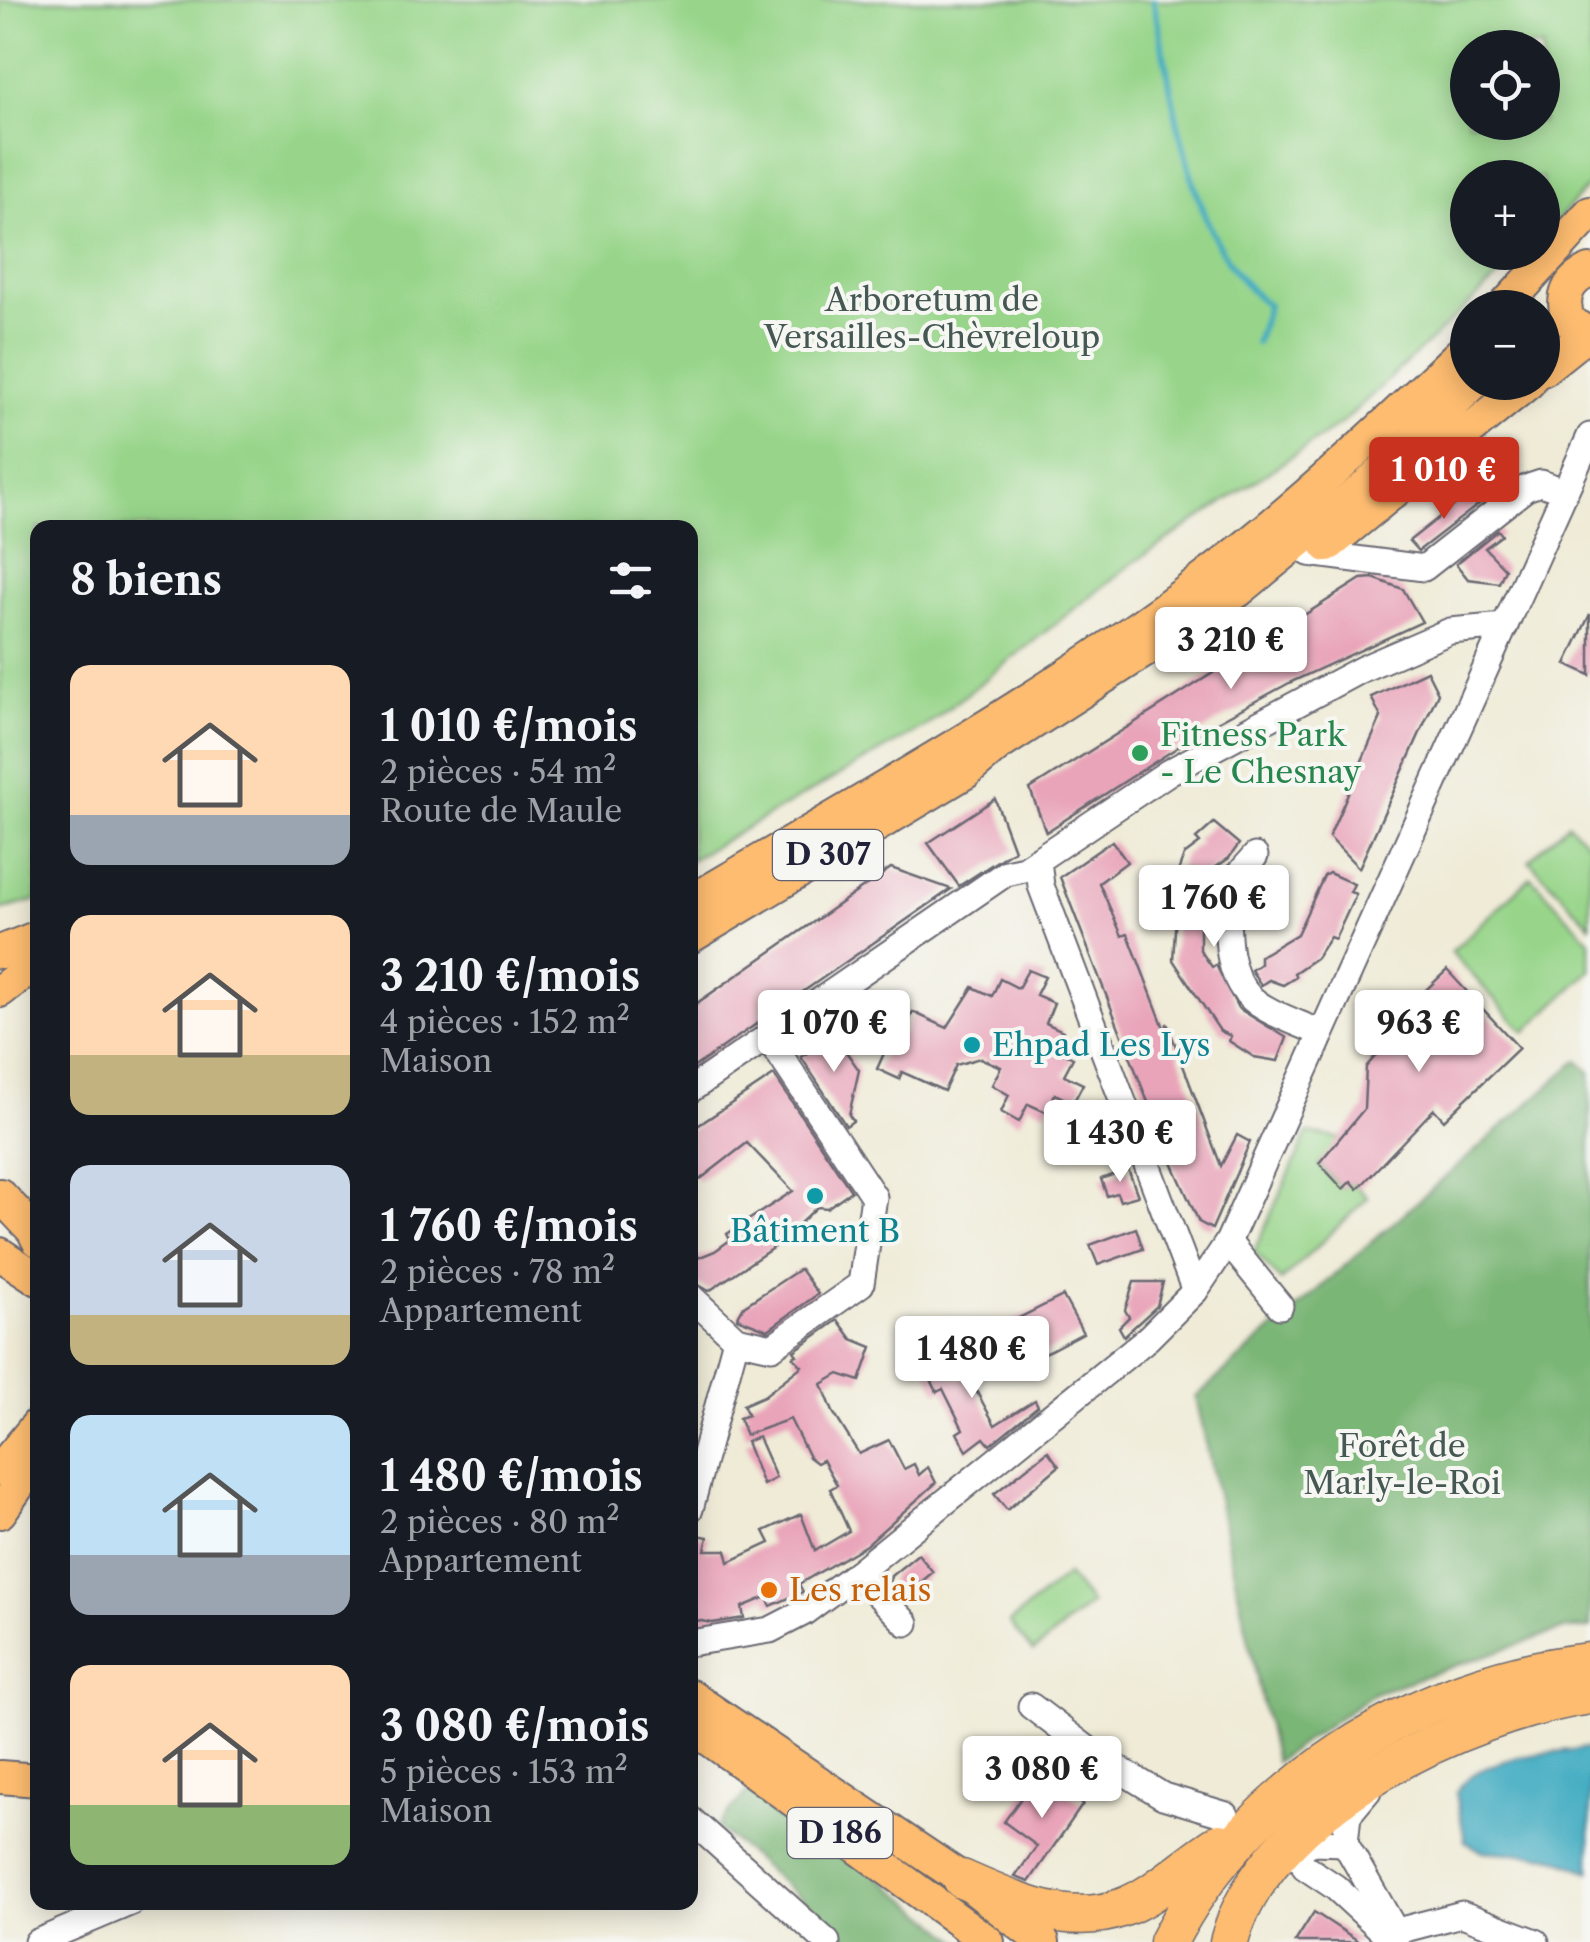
<!DOCTYPE html>
<html lang="fr">
<meta charset="utf-8">
<style>
:root{--surface:#171b24;--page:#242831;--text:#f1f3f6;--muted:#9ea1a6;--accent:#c8321e}
body{margin:0;font-family:"Libre Caslon Text",serif;background:var(--page);color:var(--text);height:100vh;display:flex;flex-direction:column;font-size:38px;white-space:nowrap}
*{box-sizing:border-box;margin:0}
p{font-size:32px;color:var(--muted)}
.icon{flex:none;width:55px;height:55px;fill:none;stroke:currentColor;stroke-width:2;stroke-linecap:round;stroke-linejoin:round}
.map{position:relative;flex:1;overflow:hidden}
.side{position:absolute;left:30px;top:520px;width:668px;height:1390px;display:flex;flex-direction:column;background:var(--surface);border-radius:20px;box-shadow:0 5px 25px #0003}
.side>*{flex:none}
.buttons{position:absolute;left:1450px;top:30px;display:grid;gap:20px}
.buttons a{display:grid;place-items:center;width:110px;height:110px;border-radius:50%;background:var(--surface);box-shadow:0 5px 25px #0003;font-size:50px}
.price{position:absolute;translate:-50% -85px;padding:0 22px;border-radius:10px;background:#fff;color:#222;font-size:32px;line-height:65px;filter:drop-shadow(0 2px 5px #0008)}
.price::after{content:'';position:absolute;left:50%;top:60px;width:30px;height:22px;margin-left:-15px;background:inherit;clip-path:polygon(0 0,100% 0,50% 100%)}
.price.active{background:var(--accent);color:#fff}
ul{padding:0;list-style:none}
li{display:flex;align-items:center;gap:30px;height:250px;padding:0 40px}
li span{display:grid;place-items:center;flex:none;width:280px;height:200px;border-radius:20px;color:#555}
li>.icon{margin-inline-start:auto}
span .icon{width:120px;height:120px;fill:#fffc;stroke-width:1}
li b{font-size:42px}
h2{display:flex;justify-content:space-between;align-items:center;height:120px;padding:0 40px;font-size:42px}
.map>svg:first-child{display:block}
</style>
<div class="map">
<svg width="1590" height="1942" viewBox="0 0 1590 1942">
<rect width="100%" height="100%" fill="#f6f6f2"/>
<filter id="ink" filterUnits="userSpaceOnUse"><feTurbulence type="fractalNoise" baseFrequency=".01" numOctaves="2"/><feDisplacementMap in="SourceGraphic" scale="20" xChannelSelector="R" yChannelSelector="G"/><feConvolveMatrix kernelMatrix="1 2 1 2 8 2 1 2 1" color-interpolation-filters="sRGB"/></filter>
<filter id="wash" filterUnits="userSpaceOnUse"><feTurbulence type="fractalNoise" baseFrequency=".0048" numOctaves="4" result="noise"/><feDisplacementMap in="SourceGraphic" scale="40" xChannelSelector="R" yChannelSelector="G"/><feGaussianBlur stdDeviation="2.25" result="paint"/><feColorMatrix in="noise" values="0 0 0 0 0 0 0 0 0 0 0 0 0 0 0 0 0 1.4 0 .05"/><feComposite in="paint" operator="in"/></filter>
<g filter="url(#wash)">
<rect width="100%" height="100%" fill="#efebd7"/>
<g fill="#98d58a" stroke="#5d7c62" stroke-width="2.5" fill-rule="evenodd">
<path d="M0 0H1590V184L1543 236 1542 178H1468V252L1524 253 1342 423 1130 565 926 726 690 860V528H38L37 900 0 910ZM1468 48H1542V122H1468Z"/>
<polygon points="1568,823 1590,846 1590,925 1529,860"/>
<polygon points="1531,877 1590,941 1590,971 1525,1032 1451,952"/>
<polygon points="1308,1133 1338,1138 1341,1142 1319,1164 1342,1188 1351,1181 1368,1198 1281,1281 1254,1251"/>
<polygon points="1067,1575 1091,1604 1033,1652 1009,1623"/>
</g>
<g fill="#7ab676" stroke="#4e6c58" stroke-width="2.5">
<polygon points="1578,1060 1590,1072 1590,1629 1564,1629 1374,1693 1275,1762 1196,1397"/>
<polygon points="757,1780 961,1942 852,1942 717,1827"/>
</g>
<path fill="#41abc1" stroke="#32667e" stroke-width="2.5" d="M1590 1748V1872L1550 1856 1481 1851 1465 1841 1456 1793C1473 1756 1554 1752 1590 1748Z"/>
<g fill="none" stroke-linecap="round" stroke-linejoin="round">
<path stroke="#41abc1" stroke-width="6" d="M1153 0C1174 92 1188 248 1268 305L1256 343"/>
</g>
<g id="blocks">
<g fill="#e9a4ba">
<polygon points="1470,493 1479,504 1418,551 1409,541"/>
<polygon points="1498,530 1502,535 1485,548 1505,569 1499,583 1468,579 1456,564"/>
<polygon points="1373,578 1403,589 1422,622 1291,682 1217,722 1046,832 1030,789 1361,579"/>
<polygon points="1590,614 1590,675 1566,664"/>
<polygon points="1427,671 1438,693 1359,868 1329,837 1381,717 1371,697"/>
<polygon points="995,799 1014,850 959,886 928,843"/>
<polygon points="1214,823 1239,844 1229,858 1206,874 1209,910 1205,910 1205,918 1200,918 1200,950 1212,967 1216,965 1238,1008 1287,1038 1278,1061 1254,1057 1229,1041 1231,1036 1220,1031 1173,960 1179,869 1184,855 1200,843 1196,839"/>
<polygon points="1112,841 1127,862 1099,883 1122,936 1128,934 1166,1033 1167,1023 1221,1166 1237,1135 1250,1142 1212,1229 1199,1222 1169,1156 1060,877"/>
<polygon points="891,868 951,889 690,1070 690,1008"/>
<polygon points="1329,873 1354,884 1350,892 1356,894 1335,939 1330,937 1316,958 1294,973 1296,977 1283,985 1269,980 1261,985 1251,970 1260,964 1260,956 1297,934 1324,876"/>
<polygon points="1028,970 1045,977 1036,995 1054,1003 1046,1023 1063,1031 1055,1049 1073,1058 1064,1075 1083,1084 1073,1103 1055,1094 1046,1112 1028,1104 1019,1122 1001,1112 1009,1095 992,1085 1001,1067 980,1058 956,1065 944,1091 902,1072 899,1079 877,1069 894,1031 903,1035 913,1012 947,1028 973,987 992,996 1000,979 1018,988"/>
<polygon points="1447,970 1519,1048 1444,1120 1434,1109 1358,1189 1351,1181 1343,1189 1319,1163 1364,1109 1366,1067 1379,1052 1371,1042"/>
<polygon points="835,1036 859,1070 849,1115 853,1121 846,1126 801,1057"/>
<polygon points="774,1075 851,1191 827,1208 817,1207 777,1245 709,1291 690,1280 690,1261 715,1251 730,1240 727,1234 793,1191 747,1143 698,1181 690,1169 690,1131"/>
<polygon points="1128,1169 1138,1196 1120,1201 1117,1193 1107,1196 1101,1179"/>
<polygon points="1136,1228 1143,1249 1098,1265 1090,1245"/>
<polygon points="800,1269 818,1294 768,1330 737,1318 744,1306"/>
<polygon points="1134,1282 1163,1282 1157,1306 1124,1336 1119,1327 1129,1317 1125,1310"/>
<polygon points="1063,1296 1083,1333 1024,1364 1005,1325"/>
<polygon points="838,1320 852,1339 872,1347 860,1381 839,1374 822,1384 833,1412 859,1454 889,1440 904,1469 914,1464 919,1475 928,1467 936,1483 866,1545 799,1584 803,1592 771,1606 766,1597 742,1607 744,1618 712,1623 690,1619 692,1534 708,1537 705,1550 726,1550 729,1562 770,1543 764,1531 801,1514 815,1551 849,1531 830,1489 837,1485 823,1460 817,1463 809,1457 790,1419 746,1435 739,1418 748,1415 743,1405 764,1396 802,1366 793,1357 797,1355 794,1351"/>
<polygon points="978,1351 986,1367 968,1376 995,1425 1035,1400 1038,1406 990,1445 984,1438 967,1451 957,1433 963,1429 943,1389 937,1392 927,1371"/>
<polygon points="758,1437 776,1478 763,1485 746,1442"/>
<polygon points="1048,1451 1059,1466 1007,1510 994,1494"/>
<polygon points="918,1554 933,1572 903,1597 890,1583 891,1576"/>
<polygon points="1038,1774 1083,1804 1029,1882 1015,1877 1037,1846 1004,1822"/>
<polygon points="1314,1912 1360,1942 1295,1942"/>
</g>
</g>
</g>
<g filter="url(#ink)">
<use href="#blocks" fill-opacity="0" stroke="#6a6872" stroke-width="2.5"/>
<g fill="none" stroke-linecap="round" stroke-linejoin="round">
<g stroke="#6a6872" stroke-width="29">
<g id="minor">
<polyline points="1309,553 1424,568 1526,488 1541,483 1563,491"/>
<path d="M1255 856 1227 888C1228 922 1223 970 1249 996 1265 1013 1300 1023 1320 1033"/>
<polyline points="1038,860 1041,886 1195,1291"/>
<polyline points="690,1090 1006,873 1024,869 1169,772 1362,669 1450,631 1505,626"/>
<polyline points="1228,1242 1280,1306"/>
<polyline points="690,1296 736,1339 772,1347 861,1284 874,1197 768,1037"/>
<polyline points="690,1509 736,1339"/>
<polyline points="857,1573 906,1623"/>
<polyline points="690,1643 770,1630 803,1613 857,1573 1148,1338 1195,1291 1228,1242 1590,436"/>
<polyline points="1031,1706 1094,1754 1163,1796 1226,1815"/>
<polyline points="690,1819 827,1942"/>
<polyline points="1345,1843 1397,1934"/>
<polyline points="1289,1857 1312,1842 1345,1843 1348,1815 1368,1791"/>
<polyline points="1305,1867 1335,1887 1386,1934 1462,1914 1536,1942"/>
<polyline points="37,1942 132,1902"/>
</g>
</g>
<g stroke="#6a6872" stroke-width="36">
<g id="major">
<path d="M1590 271C1567 280 1560 299 1569 321L1590 335"/>
<polyline points="1503,308 1590,213"/>
<polyline points="1542,370 1587,334"/>
<polyline points="1327,546 1529,382"/>
<path d="M690 902C864 799 1044 700 1205 578 1299 507 1383 427 1468 346"/>
<polyline points="690,937 966,772 998,745 1238,591 1364,488 1475,382"/>
<polyline points="0,952 38,937"/>
<polyline points="0,991 38,962"/>
<polyline points="0,1195 33,1230 38,1240"/>
<polyline points="0,1254 38,1279"/>
<polyline points="0,1470 38,1424"/>
<polyline points="0,1512 38,1457"/>
<polyline points="690,1696 962,1879 1043,1942"/>
<polyline points="690,1725 988,1942"/>
<polyline points="0,1777 38,1780"/>
</g>
</g>
<g stroke="#6a6872" stroke-width="41">
<g id="highway">
<path d="M962 1879C1010 1900 1068 1928 1121 1908 1157 1895 1187 1863 1220 1843"/>
<path d="M1168 1942C1248 1786 1416 1681 1590 1662"/>
<path d="M1229 1942C1265 1806 1464 1714 1590 1695"/>
</g>
</g>
<use href="#minor" stroke="#fff" stroke-width="25"/>
<use href="#major" stroke="#fdbc70" stroke-width="32"/>
<use href="#highway" stroke="#fdbc70" stroke-width="38"/>
</g>
</g>
<circle fill="#2e9e5b" stroke="#f6f6f2" stroke-width="4" cx="1140" cy="753" r="10"/>
<g fill="#0f9aa8" stroke="#f6f6f2" stroke-width="4">
<circle cx="972" cy="1045" r="10"/>
<circle cx="815" cy="1196" r="10"/>
</g>
<circle fill="#e8710a" stroke="#f6f6f2" stroke-width="4" cx="769" cy="1590" r="10"/>
<g text-anchor="middle" stroke-width="8" stroke-linejoin="round" paint-order="stroke">
<g fill="#f6f6f2" stroke="#626272" stroke-width="2.5">
<rect x="773" y="830" width="110" height="50" rx="8"/>
<rect x="787.5" y="1808" width="105" height="50" rx="8"/>
</g>
<g font-size="30" font-weight="bold" fill="#22223b">
<text x="828" y="865">D 307</text>
<text x="840" y="1843">D 186</text>
</g>
<g font-size="32" fill="#455853" stroke="#f6f6f2">
<text x="932" y="311">Arboretum de<tspan x="932" dy="37">Versailles-Chèvreloup</tspan></text>
<text x="1402" y="1457">Forêt de<tspan x="1402" dy="37">Marly-le-Roi</tspan></text>
</g>
<g font-size="32" fill="#27864d" stroke="#f6f6f2" text-anchor="start">
<text x="1160" y="746">Fitness Park<tspan x="1160" dy="37">- Le Chesnay</tspan></text>
</g>
<g font-size="32" fill="#0d838f" stroke="#f6f6f2" text-anchor="start">
<text x="992" y="1056">Ehpad Les Lys</text>
<text x="815" y="1242" text-anchor="middle">Bâtiment B</text>
</g>
<g font-size="32" fill="#c56008" stroke="#f6f6f2" text-anchor="start">
<text x="789" y="1601">Les relais</text>
</g>
</g>
</svg>
<div class="buttons">
<a><svg class="icon" aria-label="locate" viewBox="0 0 24 24"><circle cx="12" cy="12" r="6"/><path d="M12 2v4M12 18v4M2 12h4M18 12h4"/></svg></a>
<a>+</a>
<a>−</a>
</div>
<b class="price active" style="left:1444px;top:522px">1 010 €</b>
<b class="price" style="left:1231px;top:692px">3 210 €</b>
<b class="price" style="left:1214px;top:950px">1 760 €</b>
<b class="price" style="left:834px;top:1075px">1 070 €</b>
<b class="price" style="left:1419px;top:1075px">963 €</b>
<b class="price" style="left:1120px;top:1185px">1 430 €</b>
<b class="price" style="left:972px;top:1401px">1 480 €</b>
<b class="price" style="left:1042px;top:1821px">3 080 €</b>
<section class="side">
<h2>8 biens<svg class="icon" aria-label="filters" viewBox="0 0 24 24"><path d="M4 7h16M4 17h16"/><circle cx="9" cy="7" r="2"/><circle cx="15" cy="17" r="2"/></svg></h2>
<ul>
<li><span style="background:linear-gradient(#ffd9b3 75%,#9aa5b1 0)"><svg class="icon" aria-label="home" viewBox="0 0 24 24"><path d="M3 11l9-7 9 7M6 9v11h12V9"/></svg></span><div><b>1 010 €/mois</b><p>2 pièces · 54 m²</p><p>Route de Maule</p></div></li>
<li><span style="background:linear-gradient(#ffd9b3 70%,#c2b280 0)"><svg class="icon" aria-label="home" viewBox="0 0 24 24"><path d="M3 11l9-7 9 7M6 9v11h12V9"/></svg></span><div><b>3 210 €/mois</b><p>4 pièces · 152 m²</p><p>Maison</p></div></li>
<li><span style="background:linear-gradient(#c9d6e8 75%,#c2b280 0)"><svg class="icon" aria-label="home" viewBox="0 0 24 24"><path d="M3 11l9-7 9 7M6 9v11h12V9"/></svg></span><div><b>1 760 €/mois</b><p>2 pièces · 78 m²</p><p>Appartement</p></div></li>
<li><span style="background:linear-gradient(#bfe0f5 70%,#9aa5b1 0)"><svg class="icon" aria-label="home" viewBox="0 0 24 24"><path d="M3 11l9-7 9 7M6 9v11h12V9"/></svg></span><div><b>1 480 €/mois</b><p>2 pièces · 80 m²</p><p>Appartement</p></div></li>
<li><span style="background:linear-gradient(#ffd9b3 70%,#8fb573 0)"><svg class="icon" aria-label="home" viewBox="0 0 24 24"><path d="M3 11l9-7 9 7M6 9v11h12V9"/></svg></span><div><b>3 080 €/mois</b><p>5 pièces · 153 m²</p><p>Maison</p></div></li>
</ul>
</section>
</div>
